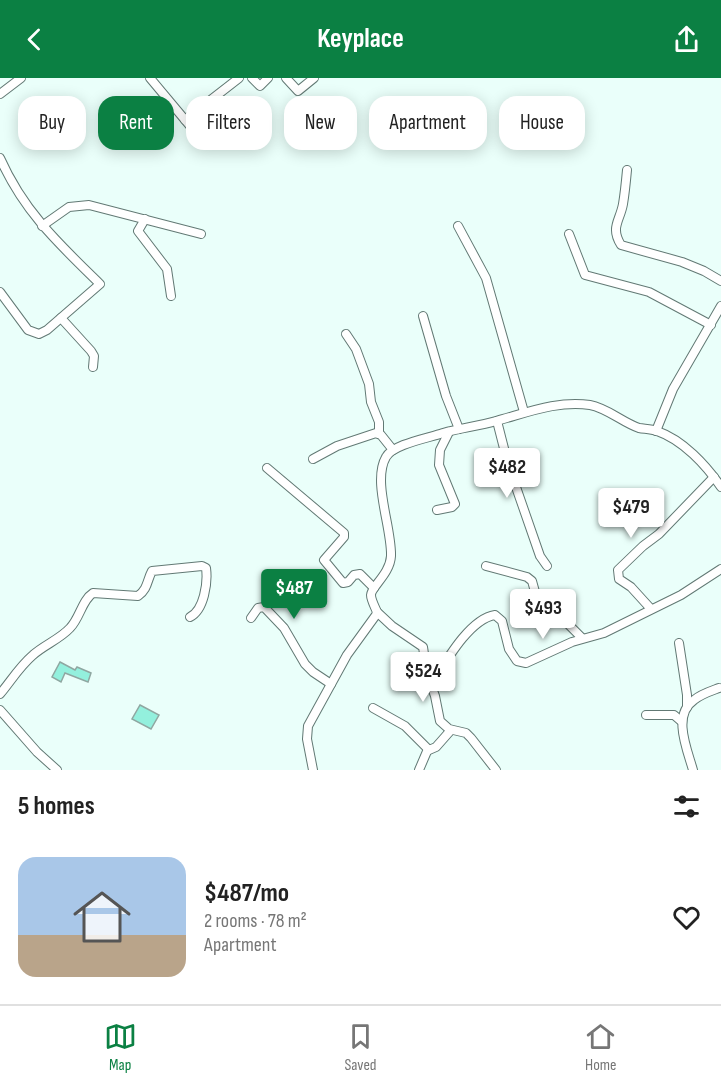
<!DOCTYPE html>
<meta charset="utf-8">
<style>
:root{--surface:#fff;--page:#f2f2f2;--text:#222;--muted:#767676;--line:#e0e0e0;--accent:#0b8043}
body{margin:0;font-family:"Sofia Sans Condensed",sans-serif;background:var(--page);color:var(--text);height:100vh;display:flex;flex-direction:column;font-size:22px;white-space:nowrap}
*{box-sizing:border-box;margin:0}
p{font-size:20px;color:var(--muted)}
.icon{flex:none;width:33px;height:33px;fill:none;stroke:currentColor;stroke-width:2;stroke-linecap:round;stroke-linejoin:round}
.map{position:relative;height:692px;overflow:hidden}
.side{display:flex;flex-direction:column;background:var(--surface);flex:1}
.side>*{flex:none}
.hud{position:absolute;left:18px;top:18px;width:686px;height:54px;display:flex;gap:12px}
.price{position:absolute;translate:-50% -51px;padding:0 14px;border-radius:6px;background:#fff;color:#222;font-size:20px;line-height:39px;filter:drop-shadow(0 2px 3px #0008)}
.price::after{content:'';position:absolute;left:50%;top:36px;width:18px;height:14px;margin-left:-9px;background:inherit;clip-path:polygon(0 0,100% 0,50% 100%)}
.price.on{background:var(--accent);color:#fff}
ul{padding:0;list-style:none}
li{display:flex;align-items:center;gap:18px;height:150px;padding:0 18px}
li+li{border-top:2px solid var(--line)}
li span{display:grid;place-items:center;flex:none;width:168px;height:120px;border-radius:18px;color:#555}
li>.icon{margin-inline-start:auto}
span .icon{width:72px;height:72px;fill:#fffc;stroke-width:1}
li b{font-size:26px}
h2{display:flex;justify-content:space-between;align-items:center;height:72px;padding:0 18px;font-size:26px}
.chip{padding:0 21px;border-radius:18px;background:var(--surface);box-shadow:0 3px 15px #0003;font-size:21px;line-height:54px}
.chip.on{background:var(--accent);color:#fff}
header{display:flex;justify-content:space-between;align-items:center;height:78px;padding:0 18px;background:var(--accent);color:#fff;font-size:27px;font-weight:700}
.tab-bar{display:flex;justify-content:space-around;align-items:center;height:84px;border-top:2px solid var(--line);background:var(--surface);font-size:16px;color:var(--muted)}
.tab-bar a{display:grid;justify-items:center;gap:3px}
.tab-bar .on{color:var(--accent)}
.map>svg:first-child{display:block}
</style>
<header><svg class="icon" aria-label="back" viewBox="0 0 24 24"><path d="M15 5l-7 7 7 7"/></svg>Keyplace<svg class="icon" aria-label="share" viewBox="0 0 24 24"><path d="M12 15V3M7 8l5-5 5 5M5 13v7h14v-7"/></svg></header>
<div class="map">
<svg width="721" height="692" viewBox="0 0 721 692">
<rect width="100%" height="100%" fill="#eafffa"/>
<g fill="#93f0dd" stroke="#8fa7a1" stroke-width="1.5">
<polygon points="60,584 75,592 77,589 91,595 88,604 65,595 61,604 52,599"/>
<polygon points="140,627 159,637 151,651 132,641"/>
</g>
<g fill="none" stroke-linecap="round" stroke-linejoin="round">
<g stroke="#627974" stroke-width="10">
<g id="minor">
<polyline points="150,0 201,61"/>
<polyline points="252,0 260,8 268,0"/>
<polyline points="286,0 298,13 314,0"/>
<polyline points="0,16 21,0"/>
<polyline points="185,42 239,0"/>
<path d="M0 80C24 134 59 166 100 206L47 252 39 256 28 252 0 214"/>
<path d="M627 92C626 103 625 114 623 126 620 143 610 149 621 167L682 184 704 193 721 203"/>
<polyline points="145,141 138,153 167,191 171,218"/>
<polyline points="42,148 69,129 89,127 201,156"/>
<polyline points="458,148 486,200 524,334"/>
<polyline points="569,156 585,197 649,214 711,247"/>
<polyline points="423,238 446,318 459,351"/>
<polyline points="61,240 91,273 94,278 93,289"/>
<polyline points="346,256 356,271 369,306 371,324 379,344 379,356"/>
<polyline points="497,343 508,386 540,478 547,488"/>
<polyline points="656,353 673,311 721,228"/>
<polyline points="313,381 337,368 376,355 381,357 393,372"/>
<polyline points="267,390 344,455 344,459 324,482 343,505 348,504 354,497 360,496 374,510"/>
<polyline points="437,432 452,429 455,426 439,387 440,372 449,354"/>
<polyline points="486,488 527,499 532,503 537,521 558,536 582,560"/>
<polyline points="651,531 631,509 619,501 618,492 643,468 659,456 714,399"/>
<polyline points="377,534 392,548 423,569 427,596 435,618 440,643 449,651 466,655 471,660 496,692"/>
<polyline points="251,540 258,530 264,529 284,550 305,586 313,594 331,606"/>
<polyline points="679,565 687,617 687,629"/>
<path d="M431 607C445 585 469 541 495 537L502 543 509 571 517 583 526 585 572 564 604 555 681 517 721 491"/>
<path d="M0 616C11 603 19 589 33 577 44 567 60 561 70 550 80 540 82 522 93 515L138 518C148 511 147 502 152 493L202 488 206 490C208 505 204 532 190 539"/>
<polyline points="373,630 405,648 429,672 436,669 451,652"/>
<polyline points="0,632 37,674 57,692"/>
<polyline points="646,637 674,637 681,643"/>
<path d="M313 692 307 661 308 648 347 577 376 537 377 534C375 529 371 522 371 517 371 509 390 496 391 478 392 450 372 403 386 379 393 366 429 360 443 355 461 350 479 348 496 343 526 335 558 322 590 327 607 330 622 344 639 350 645 351 651 351 657 353 683 362 706 387 721 409"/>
<polyline points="419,692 428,671"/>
<path d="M693 692C687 671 672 637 694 622 701 616 711 613 719 610"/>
</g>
</g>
<use href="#minor" stroke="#fff" stroke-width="8"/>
</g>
</svg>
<b class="price" style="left:507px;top:421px">$482</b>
<b class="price" style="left:631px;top:461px">$479</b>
<b class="price on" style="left:294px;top:542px">$487</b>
<b class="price" style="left:543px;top:562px">$493</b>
<b class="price" style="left:423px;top:625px">$524</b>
<div class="hud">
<a class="chip">Buy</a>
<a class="chip on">Rent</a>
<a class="chip">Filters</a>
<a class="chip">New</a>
<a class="chip">Apartment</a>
<a class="chip">House</a>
</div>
</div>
<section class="side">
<h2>5 homes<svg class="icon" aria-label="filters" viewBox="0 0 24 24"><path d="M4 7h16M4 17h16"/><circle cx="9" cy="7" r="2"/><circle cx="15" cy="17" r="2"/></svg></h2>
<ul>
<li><span style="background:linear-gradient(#a9c7e8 65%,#b9a48a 0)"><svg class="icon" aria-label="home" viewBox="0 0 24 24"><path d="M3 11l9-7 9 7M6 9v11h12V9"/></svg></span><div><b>$487/mo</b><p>2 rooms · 78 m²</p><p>Apartment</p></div><svg class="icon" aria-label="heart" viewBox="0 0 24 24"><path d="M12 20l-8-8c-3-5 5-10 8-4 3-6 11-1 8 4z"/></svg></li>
</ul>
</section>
<nav class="tab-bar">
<a class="on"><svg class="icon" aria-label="map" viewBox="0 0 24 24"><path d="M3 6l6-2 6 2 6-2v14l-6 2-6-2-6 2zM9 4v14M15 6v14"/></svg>Map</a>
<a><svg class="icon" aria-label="saved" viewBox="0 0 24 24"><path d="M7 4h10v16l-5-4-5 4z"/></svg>Saved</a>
<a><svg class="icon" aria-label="home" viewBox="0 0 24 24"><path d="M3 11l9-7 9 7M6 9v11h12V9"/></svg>Home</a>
</nav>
